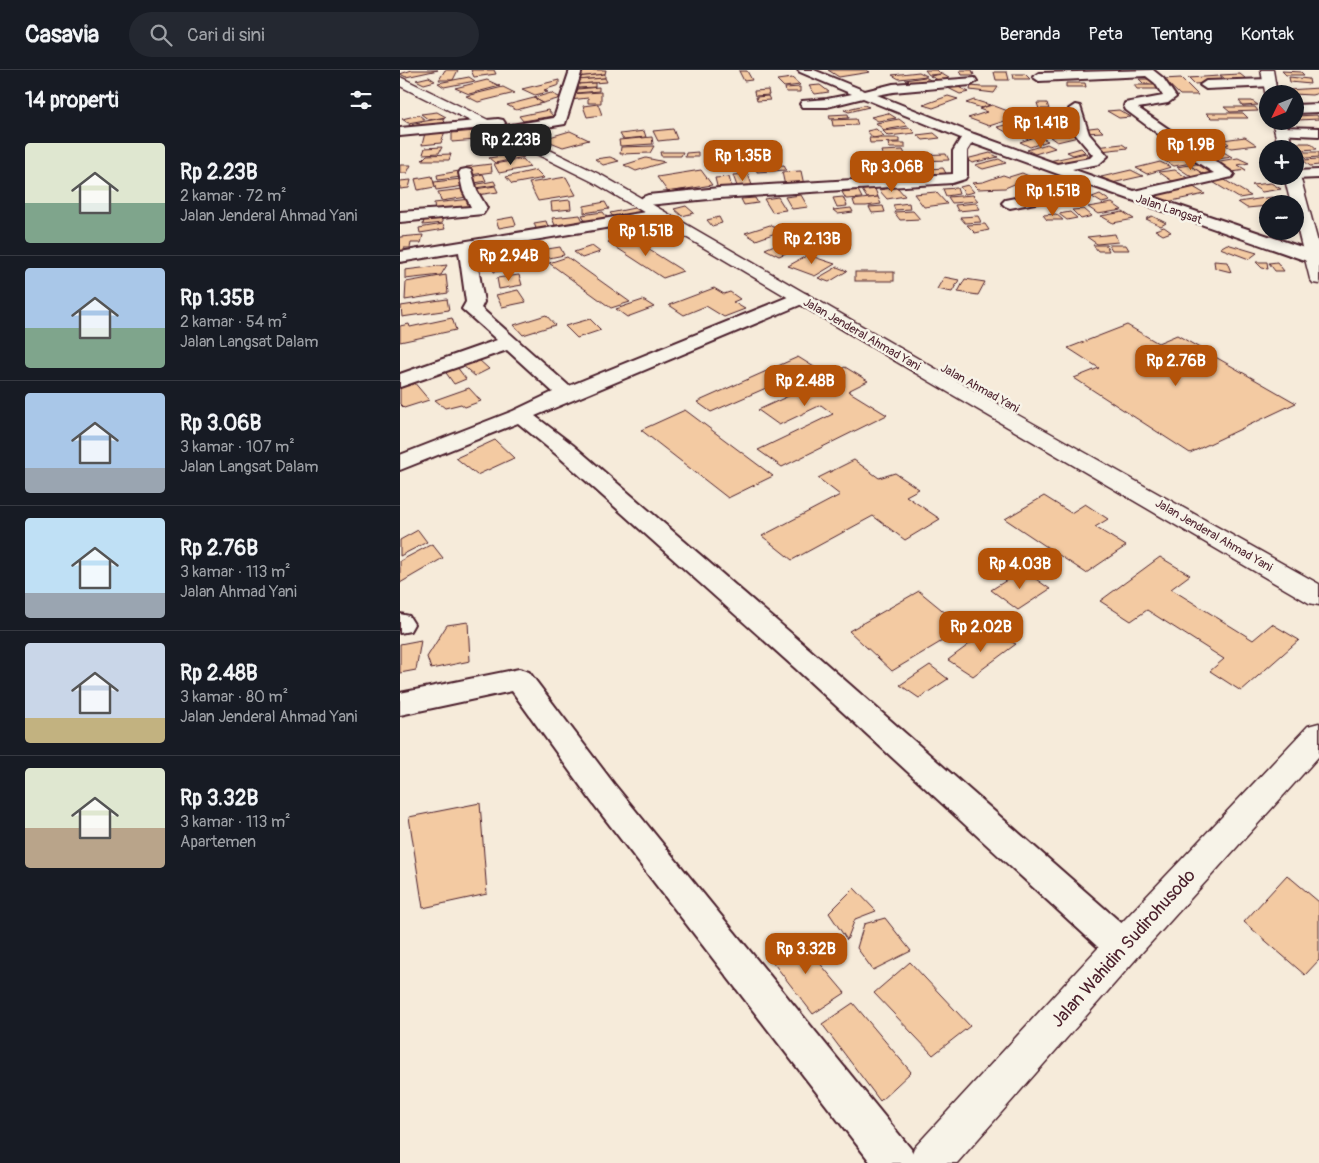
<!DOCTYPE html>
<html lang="id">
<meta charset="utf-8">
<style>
:root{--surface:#171b24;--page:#242831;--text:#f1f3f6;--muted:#9ea1a6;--line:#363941;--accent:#b45309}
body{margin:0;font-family:Pangolin,sans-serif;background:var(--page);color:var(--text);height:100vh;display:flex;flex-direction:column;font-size:19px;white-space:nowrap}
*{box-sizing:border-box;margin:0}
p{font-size:16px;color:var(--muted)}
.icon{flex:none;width:28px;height:28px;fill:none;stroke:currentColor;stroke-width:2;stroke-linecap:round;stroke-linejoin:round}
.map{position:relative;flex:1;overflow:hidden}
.sheet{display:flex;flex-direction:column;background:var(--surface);width:400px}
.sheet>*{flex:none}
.needle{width:32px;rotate:227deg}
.fabs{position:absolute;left:859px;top:15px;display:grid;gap:10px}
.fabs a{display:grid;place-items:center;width:45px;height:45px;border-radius:50%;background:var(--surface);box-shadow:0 2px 8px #0003;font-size:25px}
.price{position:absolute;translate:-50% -42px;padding:0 11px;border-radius:10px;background:var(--accent);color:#fff;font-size:16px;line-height:32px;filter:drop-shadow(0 1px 2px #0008)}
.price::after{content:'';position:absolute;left:50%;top:30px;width:15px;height:11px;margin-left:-8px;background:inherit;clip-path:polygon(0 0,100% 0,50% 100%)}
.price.current{background:#222;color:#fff}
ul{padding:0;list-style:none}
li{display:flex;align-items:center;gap:15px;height:125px;padding:0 25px}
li+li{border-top:1px solid var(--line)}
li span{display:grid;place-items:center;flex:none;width:140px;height:100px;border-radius:5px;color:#555}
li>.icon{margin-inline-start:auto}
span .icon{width:60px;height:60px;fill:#fffc;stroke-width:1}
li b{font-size:21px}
h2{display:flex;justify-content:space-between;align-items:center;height:60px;padding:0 25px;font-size:21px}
header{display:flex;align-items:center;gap:30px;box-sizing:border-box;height:70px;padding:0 25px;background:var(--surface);border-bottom:1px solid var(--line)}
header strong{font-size:24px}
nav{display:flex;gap:28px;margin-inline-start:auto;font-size:18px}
.search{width:350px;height:45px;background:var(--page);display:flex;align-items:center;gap:12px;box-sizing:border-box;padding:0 18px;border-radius:28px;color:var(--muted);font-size:19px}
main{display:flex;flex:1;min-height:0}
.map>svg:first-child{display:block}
</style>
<header>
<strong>Casavia</strong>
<div class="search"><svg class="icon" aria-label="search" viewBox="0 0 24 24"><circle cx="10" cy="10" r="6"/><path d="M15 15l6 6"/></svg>Cari di sini</div>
<nav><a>Beranda</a><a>Peta</a><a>Tentang</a><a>Kontak</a></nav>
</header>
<main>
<section class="sheet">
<h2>14 properti<svg class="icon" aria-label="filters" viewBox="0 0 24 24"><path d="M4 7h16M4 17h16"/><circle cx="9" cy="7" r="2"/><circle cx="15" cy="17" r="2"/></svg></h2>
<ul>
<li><span style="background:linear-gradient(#dfe7d0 60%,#7fa58c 0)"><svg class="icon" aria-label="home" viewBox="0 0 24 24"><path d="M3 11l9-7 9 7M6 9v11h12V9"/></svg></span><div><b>Rp 2.23B</b><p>2 kamar · 72 m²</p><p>Jalan Jenderal Ahmad Yani</p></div></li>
<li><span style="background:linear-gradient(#a9c7e8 60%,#7fa58c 0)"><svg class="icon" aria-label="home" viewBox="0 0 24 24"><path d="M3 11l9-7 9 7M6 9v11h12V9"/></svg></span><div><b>Rp 1.35B</b><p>2 kamar · 54 m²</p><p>Jalan Langsat Dalam</p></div></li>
<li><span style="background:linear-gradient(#a9c7e8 75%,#9aa5b1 0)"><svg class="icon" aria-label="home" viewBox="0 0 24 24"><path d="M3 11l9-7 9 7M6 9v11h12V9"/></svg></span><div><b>Rp 3.06B</b><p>3 kamar · 107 m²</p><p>Jalan Langsat Dalam</p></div></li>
<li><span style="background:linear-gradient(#bfe0f5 75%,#9aa5b1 0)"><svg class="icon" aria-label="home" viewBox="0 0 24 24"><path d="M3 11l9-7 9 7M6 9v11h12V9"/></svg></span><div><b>Rp 2.76B</b><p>3 kamar · 113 m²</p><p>Jalan Ahmad Yani</p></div></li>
<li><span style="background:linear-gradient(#c9d6e8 75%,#c2b280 0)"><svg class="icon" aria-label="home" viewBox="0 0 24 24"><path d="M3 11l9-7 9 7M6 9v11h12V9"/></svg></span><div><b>Rp 2.48B</b><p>3 kamar · 80 m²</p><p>Jalan Jenderal Ahmad Yani</p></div></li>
<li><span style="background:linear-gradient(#dfe7d0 60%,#b9a48a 0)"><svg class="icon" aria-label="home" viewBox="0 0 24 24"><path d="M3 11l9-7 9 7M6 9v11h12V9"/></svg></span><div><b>Rp 3.32B</b><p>3 kamar · 113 m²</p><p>Apartemen</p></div></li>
</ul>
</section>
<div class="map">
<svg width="919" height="1093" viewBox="0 0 919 1093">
<rect width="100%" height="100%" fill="#f6ebda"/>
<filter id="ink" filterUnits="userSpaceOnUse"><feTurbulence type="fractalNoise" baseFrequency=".02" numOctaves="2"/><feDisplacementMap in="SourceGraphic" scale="10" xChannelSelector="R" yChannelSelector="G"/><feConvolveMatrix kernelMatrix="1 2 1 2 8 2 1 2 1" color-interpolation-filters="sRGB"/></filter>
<g filter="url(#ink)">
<g fill="#f3caa2" stroke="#4a1f2b">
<polygon points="12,0 38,0 6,7 0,4"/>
<polygon points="45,0 58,0 53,10 39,10"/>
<polygon points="71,0 94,0 96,4 74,7"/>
<polygon points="178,0 206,0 205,4 177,7"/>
<polygon points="428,0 466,0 470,2 439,7"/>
<polygon points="525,0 537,0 541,4 529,5"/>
<polygon points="560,0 572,0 574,5 562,5"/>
<polygon points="339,1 347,1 352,10 344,11"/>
<polygon points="882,1 901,2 904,5 886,5"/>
<polygon points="519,2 527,6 499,9 492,5"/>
<polygon points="594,2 607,2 609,10 596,10"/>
<polygon points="205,4 205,8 177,10 177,7"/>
<polygon points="542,4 554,11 542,12 530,6"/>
<polygon points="613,4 625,4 630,9 614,9"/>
<polygon points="840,4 850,12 829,12 820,5"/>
<polygon points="819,6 828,12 794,14 788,8"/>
<polygon points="29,7 35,11 24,14 16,10"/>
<polygon points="69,7 75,11 44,17 38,13"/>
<polygon points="525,7 534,12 513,15 505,10"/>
<polygon points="889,7 909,9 910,14 890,12"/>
<polygon points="205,8 207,12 178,14 177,10"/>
<polygon points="392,8 400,15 384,17 377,10"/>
<polygon points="781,8 798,25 780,25 763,9"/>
<polygon points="739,9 753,9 759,14 744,14"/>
<polygon points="87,10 100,16 69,24 55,18"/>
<polygon points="159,10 159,15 144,20 148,22 135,25 122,19"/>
<polygon points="195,13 195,17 178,18 178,14"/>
<polygon points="666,13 685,13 686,17 666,17"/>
<polygon points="420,15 429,22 415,24 409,16"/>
<polygon points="734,15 759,15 762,19 737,19"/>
<polygon points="556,16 569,22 560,24 548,18"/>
<polygon points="571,16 581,17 598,17 594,23 570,20"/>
<polygon points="103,17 115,23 78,32 66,26"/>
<polygon points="199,17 199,21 176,23 178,19"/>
<polygon points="400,17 400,22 386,22 385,18"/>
<polygon points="919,18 919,23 912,25 892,24 888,20"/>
<polygon points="368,20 369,25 355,26 354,21"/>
<polygon points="201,22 201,33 188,33 188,28 170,30 170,24"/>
<polygon points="151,23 161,28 143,33 134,28"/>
<polygon points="368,26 370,30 357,31 356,27"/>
<polygon points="548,26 558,29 533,38 523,35"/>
<polygon points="134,28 143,33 116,40 107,35"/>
<polygon points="574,30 590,35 582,38 566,33"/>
<polygon points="839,31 852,31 858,35 843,36"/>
<polygon points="637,33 647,33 649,39 639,39"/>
<polygon points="198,34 202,45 187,47 183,36"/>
<polygon points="464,35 469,37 449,42 444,40"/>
<polygon points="592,35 621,46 589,56 568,48 587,42 579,39"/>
<polygon points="824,37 855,37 858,41 830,42"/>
<polygon points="148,40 153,46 123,51 119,46"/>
<polygon points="719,40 731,47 719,48 707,41"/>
<polygon points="37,42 46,47 29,50 21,44"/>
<polygon points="488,43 496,48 478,51 471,47"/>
<polygon points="806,43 843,43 848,48 811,48"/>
<polygon points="448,44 449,48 430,49 429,45"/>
<polygon points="19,45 25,50 8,53 2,49"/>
<polygon points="917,45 919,49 898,50 895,46"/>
<polygon points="43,48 46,55 11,59 9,54"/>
<polygon points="456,49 458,55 433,56 432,50"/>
<polygon points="499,49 508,56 484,60 476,53"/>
<polygon points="631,49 636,52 632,53 640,56 633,58 620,52"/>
<polygon points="609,54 620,60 608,63 597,57"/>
<polygon points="698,57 703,62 685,63 681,59"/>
<polygon points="510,58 515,63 488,66 483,61"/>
<polygon points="273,59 277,69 258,71 253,61"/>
<polygon points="476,59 484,66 473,68 467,61"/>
<polygon points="45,61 41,73 22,75 25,63"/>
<polygon points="76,61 76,70 52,72 52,63"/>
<polygon points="170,61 189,70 163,77 143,69"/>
<polygon points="244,61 246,67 223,69 220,64"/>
<polygon points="534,63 540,68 523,70 517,65"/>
<polygon points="669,63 678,67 657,72 650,67"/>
<polygon points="638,66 648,71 630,77 620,72"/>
<polygon points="252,67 253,74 220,76 219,70"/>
<polygon points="845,67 857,75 831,78 825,75 829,74 823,70"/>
<polygon points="469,68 499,68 499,72 470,73"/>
<polygon points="488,73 505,73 505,78 489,78"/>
<polygon points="893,73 910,73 917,79 899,80"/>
<polygon points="647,74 655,78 635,84 627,80"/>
<polygon points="722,74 728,78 701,81 696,77"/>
<polygon points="100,75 107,78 87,84 80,80"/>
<polygon points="254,76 250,83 220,84 221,77"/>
<polygon points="42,77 39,83 23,84 25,78"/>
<polygon points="681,78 685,82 673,85 667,82"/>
<polygon points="503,80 506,86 483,87 481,81"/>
<polygon points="822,81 832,87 810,90 801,85"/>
<polygon points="260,82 283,82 281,86 261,86"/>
<polygon points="298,82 298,87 285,87 286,83"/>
<polygon points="901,82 919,82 919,87 907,88"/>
<polygon points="118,83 124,87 95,93 89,88"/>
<polygon points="590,83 598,87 572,93 566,89"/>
<polygon points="686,83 692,88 660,95 649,91"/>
<polygon points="51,84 49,90 22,90 27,85"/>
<polygon points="546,84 549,90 518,91 516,85"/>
<polygon points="210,87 219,91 203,95 195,89"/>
<polygon points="787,87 797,92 774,96 765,91"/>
<polygon points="246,88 265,92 236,101 224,95"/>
<polygon points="838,88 849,93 838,95 846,100 832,102 814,92"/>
<polygon points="123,89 130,97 99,103 94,94"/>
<polygon points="599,89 606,93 583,99 575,95"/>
<polygon points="919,89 919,95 910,96 903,90"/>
<polygon points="760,92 771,97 747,104 736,98"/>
<polygon points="803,93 819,103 805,105 789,95"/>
<polygon points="91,94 92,102 70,105 66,97"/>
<polygon points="0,95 11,95 7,103 0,103"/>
<polygon points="384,95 386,100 357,102 356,97"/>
<polygon points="789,95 805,105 792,107 777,97"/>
<polygon points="543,98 548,107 534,108 529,99"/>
<polygon points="136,100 144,108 112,114 106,107"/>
<polygon points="301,100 312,115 268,122 257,107"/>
<polygon points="731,100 743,106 712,113 701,107"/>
<polygon points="775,100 789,109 772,111 759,102"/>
<polygon points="59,101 61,107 38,110 37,105"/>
<polygon points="401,101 404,115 385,116 382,102"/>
<polygon points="622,103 631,107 605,118 578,119 572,113 583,112 603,105 609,107"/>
<polygon points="83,104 86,111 75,113 71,107"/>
<polygon points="348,104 353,118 338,119 333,105"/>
<polygon points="32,106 35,117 18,120 15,109"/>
<polygon points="166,107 176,125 138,131 129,113"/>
<polygon points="329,107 332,119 318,120 315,108"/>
<polygon points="61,109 64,116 36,120 34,112"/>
<polygon points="823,109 851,126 839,128 811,111"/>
<polygon points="11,110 9,118 0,119 0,111"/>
<polygon points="94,111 96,115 75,118 73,115"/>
<polygon points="871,113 881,119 862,122 852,115"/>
<polygon points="568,115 574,122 565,124 560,117"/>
<polygon points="790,115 805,124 762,133 747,124"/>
<polygon points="95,116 98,122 77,125 75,119"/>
<polygon points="497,117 505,126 487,129 479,120"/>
<polygon points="557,118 559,124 546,126 543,119"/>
<polygon points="63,119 67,127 41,131 38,122"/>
<polygon points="475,119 478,127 467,128 462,120"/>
<polygon points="458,120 462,128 446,129 442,122"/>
<polygon points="536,122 547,134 524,137 514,124"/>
<polygon points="700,124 710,131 702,133 692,127"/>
<polygon points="401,125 408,137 392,139 385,127"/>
<polygon points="573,125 578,131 552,133 548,127"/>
<polygon points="378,127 386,140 372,142 364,129"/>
<polygon points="443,127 447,136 437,137 433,128"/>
<polygon points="478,127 481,134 466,136 455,136 453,130"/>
<polygon points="872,127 881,134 868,134 868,136 847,138 838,132"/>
<polygon points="355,128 358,133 344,135 341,129"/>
<polygon points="71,129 73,137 35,141 34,133"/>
<polygon points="170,130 171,139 152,141 151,132"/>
<polygon points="205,132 209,139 184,143 184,136"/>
<polygon points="509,133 510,139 495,140 493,135"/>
<polygon points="576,133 580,139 558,141 555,135"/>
<polygon points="712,133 722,140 698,144 688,137"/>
<polygon points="286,136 294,143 282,146 274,139"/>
<polygon points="483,136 485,142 472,143 469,137"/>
<polygon points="239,137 245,144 216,150 210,143"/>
<polygon points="451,138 453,142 438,144 433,140"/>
<polygon points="684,139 692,146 681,149 672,140"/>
<polygon points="513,141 520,149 500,150 494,142"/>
<polygon points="203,142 210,151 188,155 182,145"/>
<polygon points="670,142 677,148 667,150 659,144"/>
<polygon points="723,142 734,149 713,153 701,146"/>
<polygon points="656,144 663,150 647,150 643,145"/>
<polygon points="180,145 185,155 157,160 152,148"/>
<polygon points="578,146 581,152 565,153 560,147"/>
<polygon points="752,146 766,153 761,156 746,149"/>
<polygon points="42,147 42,153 23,155 24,149"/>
<polygon points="113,147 116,155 99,158 96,150"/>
<polygon points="319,147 322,153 312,156 307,150"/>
<polygon points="146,151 150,162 138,164 134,153"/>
<polygon points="43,154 45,159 20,163 19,158"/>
<polygon points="585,154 589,160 575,163 567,155"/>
<polygon points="370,155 381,161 356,170 345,163"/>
<polygon points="764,157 771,162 763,165 755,160"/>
<polygon points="715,164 718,172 697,174 687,167"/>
<polygon points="23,165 21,173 11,173 10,178 4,178 4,181 0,181 0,167"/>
<polygon points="400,165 413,171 401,176 388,170"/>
<polygon points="227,166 283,201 263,208 208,172"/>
<polygon points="379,173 393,180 379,186 365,179"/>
<polygon points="827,174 857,183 849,189 820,178"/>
<polygon points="693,175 706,175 709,181 698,181"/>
<polygon points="709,175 726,175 729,180 712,180"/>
<polygon points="192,176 200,182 182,188 174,182"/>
<polygon points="160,177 164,185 134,191 129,182"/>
<polygon points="408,185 435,194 415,206 388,196"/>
<polygon points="117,186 120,198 94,202 91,190"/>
<polygon points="167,187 230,232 211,238 149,193"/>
<polygon points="814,191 827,192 831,202 815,198"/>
<polygon points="856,192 867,192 868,199 862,198"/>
<polygon points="877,192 884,201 875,201 869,193"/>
<polygon points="47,195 41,205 5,209 5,200"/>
<polygon points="437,197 447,201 429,212 418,208"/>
<rect x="455" y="202" width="39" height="9"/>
<polygon points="46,205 48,223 5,230 6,212"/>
<polygon points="119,205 122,215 99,219 97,208"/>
<polygon points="544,207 559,210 552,222 537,219"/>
<polygon points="565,209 585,212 578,225 558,222"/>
<polygon points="314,218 324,224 330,222 340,229 333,232 345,239 324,247 306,236 284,245 269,235"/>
<polygon points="118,220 126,232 102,237 96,225"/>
<polygon points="47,229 49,240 2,247 1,236"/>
<polygon points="243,230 254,237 227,247 216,239"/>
<polygon points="146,245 155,255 123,265 114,255"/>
<polygon points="52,248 56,260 0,272 0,256 9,254 10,257"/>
<polygon points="190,249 201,260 177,268 165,256"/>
<polygon points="727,255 758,273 777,265 896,333 790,383 674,308 699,298 668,278"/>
<polygon points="398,287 427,305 445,297 468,311 448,321 487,345 382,397 358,380 433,344 421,335 379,355 358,340 406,318 389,308 311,342 297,332"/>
<polygon points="78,289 89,299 75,306 62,295"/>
<polygon points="57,297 66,309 54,314 44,300"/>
<polygon points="13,311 29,330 4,338 0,334 0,316"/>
<polygon points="69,318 81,331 65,337 61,334 45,338 35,330"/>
<polygon points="285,340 373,406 328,428 241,360"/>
<polygon points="95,370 114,388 77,405 56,388"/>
<polygon points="454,390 479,408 495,403 519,419 506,426 540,449 505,470 473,446 392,490 362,466 440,425 418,408"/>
<polygon points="644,426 671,443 685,434 708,449 695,457 726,476 686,503 605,449"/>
<polygon points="18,460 27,472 0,486 0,470"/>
<polygon points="32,474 43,488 0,513 0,491"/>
<polygon points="760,487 790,505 771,519 853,570 872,554 899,570 841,621 810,601 824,589 747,540 731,551 700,531"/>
<polygon points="623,500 650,519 618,540 591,520"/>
<polygon points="519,521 564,558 492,601 449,561"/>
<polygon points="68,552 70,591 31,599 27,587 47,555"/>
<polygon points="587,561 616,574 573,606 548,590"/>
<polygon points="21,570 16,600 0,603 0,574"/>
<polygon points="530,595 548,609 519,628 500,615"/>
<polygon points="80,733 87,824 23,838 9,747"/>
<polygon points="887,805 919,832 919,890 905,905 844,852"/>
<polygon points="454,818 476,841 455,849 447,870 429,843"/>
<polygon points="485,848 511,881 473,900 457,878 464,854"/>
<polygon points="396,865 445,923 413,944 368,886"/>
<polygon points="510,892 570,956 533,985 474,923"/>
<polygon points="453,933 511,1002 480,1031 422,954"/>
</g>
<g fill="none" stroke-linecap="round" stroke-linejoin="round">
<g stroke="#4a1f2b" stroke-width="4">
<g id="minor">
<polygon points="170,0 182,0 165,54 110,63 105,62 103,59 105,56 154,48"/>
<polygon points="398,0 414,0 465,21 493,14 575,8 577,11 571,15 493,22 477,25 574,64 657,94 690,88 693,85 676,65 669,39 675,35 680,36 689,64 708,86 699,94 672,99 734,121 814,103 789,87 726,40 724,36 725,33 763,26 755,13 746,6 639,11 633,7 639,3 753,0 763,8 776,27 768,33 738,38 834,104 832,107 750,126 919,183 919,190 913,192 907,191 686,114 645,131 610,138 605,136 602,133 605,130 636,124 672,109 572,73 567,81 567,106 565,109 552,113 319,128 248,135 243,133 240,130 243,127 248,125 319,118 553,104 553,81 561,68 463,28 427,37 402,37 400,34 402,31 427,29 452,24 400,2"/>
<polygon points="869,9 873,10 875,13 873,16 806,19 800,15 806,11"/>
<polygon points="919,34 919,42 895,43 895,35"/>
<polygon points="98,49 103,50 105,53 103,56 0,66 0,58"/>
<polygon points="882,57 919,58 919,66 877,64 875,61 877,58"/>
<polygon points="66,99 71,100 77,121 87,138 83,144 0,152 0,142 71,137 63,121 59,103 61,100"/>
<polygon points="919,100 919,108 895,109 889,106 895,106 895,101"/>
<polygon points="258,140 264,142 266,145 264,148 75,180 84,232 81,238 169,316 395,224 401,223 407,224 410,228 407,232 135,346 173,375 415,584 735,865 741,877 735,889 723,894 711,889 395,598 157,385 118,353 0,400 0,385 113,341 153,322 107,280 0,317 0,304 97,270 62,239 66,232 59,182 0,192 0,182"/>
<polygon points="0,544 9,546 14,554 10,561 0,563"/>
<polygon points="119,599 129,602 214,714 511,1079 517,1093 471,1093 192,732 112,621 0,645 0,623"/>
</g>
</g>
<g stroke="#4a1f2b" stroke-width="3">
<polygon id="major" points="0,7 203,106 543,303 919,514 919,535 909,533 529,311 193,112 0,16"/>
</g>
<g stroke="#4a1f2b" stroke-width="3">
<g id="highway">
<polygon points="861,0 873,0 877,24 868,24 866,27"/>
<polygon points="872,51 886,51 893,79 879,79"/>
<polygon points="895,102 900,106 919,176 919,214 913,213 910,209 895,149 895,134 891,134 884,106 895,106"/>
<polygon points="919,653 919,686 736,889 557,1093 508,1093 514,1078 710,865 908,656"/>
</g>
</g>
<use href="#minor" fill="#f7f3e8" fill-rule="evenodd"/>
<use href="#major" fill="#f7f3e8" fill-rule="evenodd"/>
<use href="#highway" fill="#f7f3e8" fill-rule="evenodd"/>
</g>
</g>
<g text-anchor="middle" stroke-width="5" stroke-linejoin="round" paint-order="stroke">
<g font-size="12" fill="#4a1f2b" stroke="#f7f3e8">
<text transform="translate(769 139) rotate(19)" y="4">Jalan Langsat</text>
<text transform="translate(462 264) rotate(30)" y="4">Jalan Jenderal Ahmad Yani</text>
<text transform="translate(580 318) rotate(29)" y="4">Jalan Ahmad Yani</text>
<text transform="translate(814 465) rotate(30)" y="4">Jalan Jenderal Ahmad Yani</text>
</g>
<g font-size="18" fill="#4a1f2b" stroke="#f7f3e8">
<text transform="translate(723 878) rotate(-48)" y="6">Jalan Wahidin Sudirohusodo</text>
</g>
</g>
</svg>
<div class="fabs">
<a><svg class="needle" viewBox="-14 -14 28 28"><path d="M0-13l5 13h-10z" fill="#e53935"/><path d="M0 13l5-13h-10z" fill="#9ea1a6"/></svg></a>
<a>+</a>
<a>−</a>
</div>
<b class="price" style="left:641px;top:79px">Rp 1.41B</b>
<b class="price current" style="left:111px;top:96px">Rp 2.23B</b>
<b class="price" style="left:791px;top:101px">Rp 1.9B</b>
<b class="price" style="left:343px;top:112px">Rp 1.35B</b>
<b class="price" style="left:492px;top:123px">Rp 3.06B</b>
<b class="price" style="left:653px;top:147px">Rp 1.51B</b>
<b class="price" style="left:246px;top:187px">Rp 1.51B</b>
<b class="price" style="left:412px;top:195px">Rp 2.13B</b>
<b class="price" style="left:109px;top:212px">Rp 2.94B</b>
<b class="price" style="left:776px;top:317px">Rp 2.76B</b>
<b class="price" style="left:405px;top:337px">Rp 2.48B</b>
<b class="price" style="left:620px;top:520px">Rp 4.03B</b>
<b class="price" style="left:581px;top:583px">Rp 2.02B</b>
<b class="price" style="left:406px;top:905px">Rp 3.32B</b>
</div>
</main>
